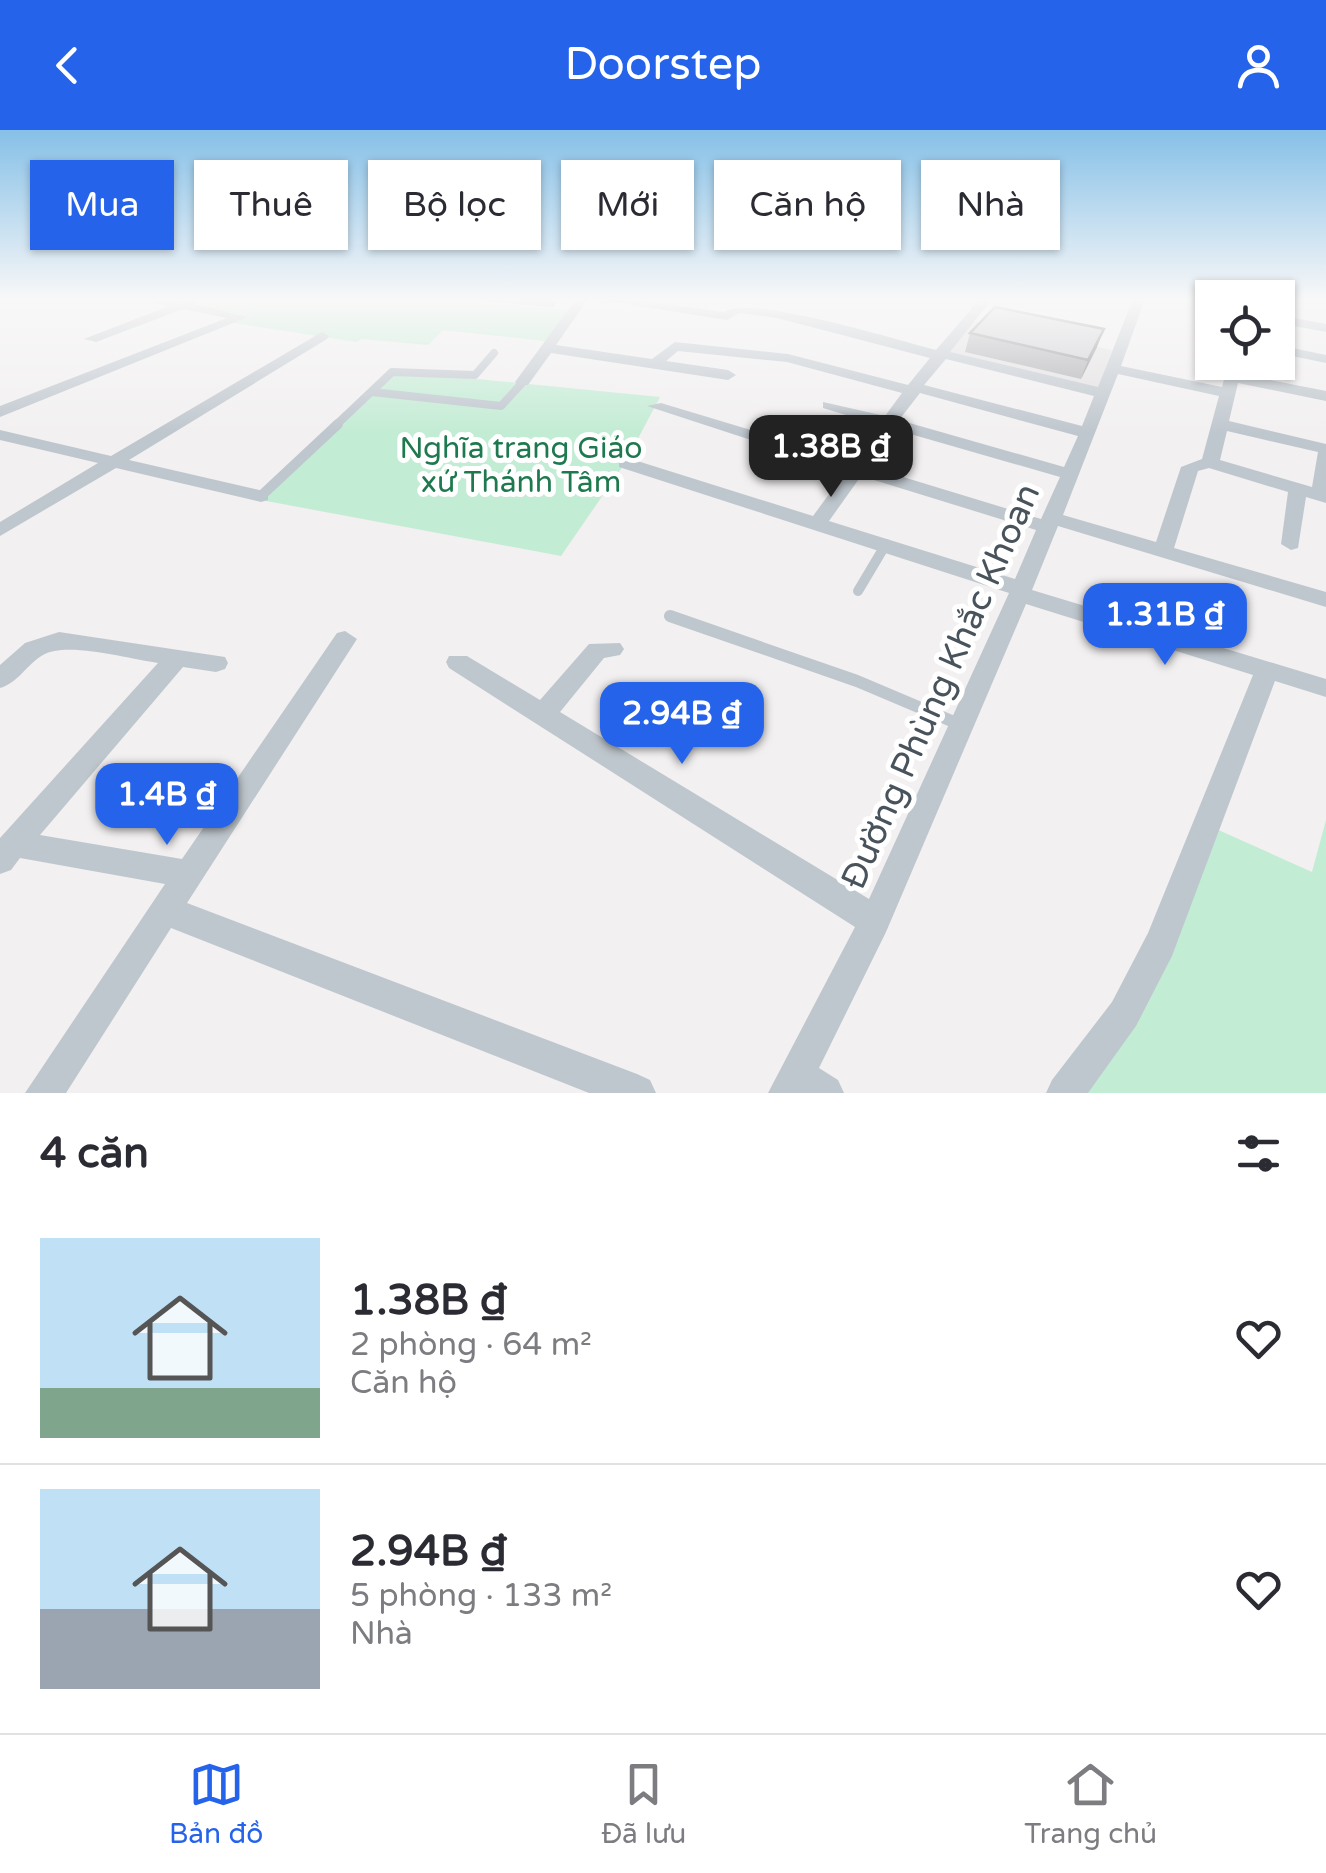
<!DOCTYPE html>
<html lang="vi">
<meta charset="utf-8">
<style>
:root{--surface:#fff;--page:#f7f7f7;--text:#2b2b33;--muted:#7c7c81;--line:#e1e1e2;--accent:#2563eb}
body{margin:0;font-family:"Varela Round",sans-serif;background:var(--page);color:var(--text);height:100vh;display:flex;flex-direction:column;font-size:38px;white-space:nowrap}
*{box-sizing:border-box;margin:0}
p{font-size:32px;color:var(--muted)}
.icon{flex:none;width:55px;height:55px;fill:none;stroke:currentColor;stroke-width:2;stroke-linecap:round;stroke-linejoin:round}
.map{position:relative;height:963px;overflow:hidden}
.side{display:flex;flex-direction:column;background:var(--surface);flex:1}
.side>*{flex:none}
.top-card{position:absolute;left:30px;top:30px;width:1268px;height:90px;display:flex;gap:20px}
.buttons{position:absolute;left:1195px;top:150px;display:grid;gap:20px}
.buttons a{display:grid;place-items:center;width:100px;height:100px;border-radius:0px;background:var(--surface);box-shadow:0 2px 8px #0004;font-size:50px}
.price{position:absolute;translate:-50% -85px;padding:0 22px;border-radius:20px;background:var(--accent);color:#fff;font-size:32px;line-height:65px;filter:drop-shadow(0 2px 5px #0008)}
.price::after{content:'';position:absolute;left:50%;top:60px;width:30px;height:22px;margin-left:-15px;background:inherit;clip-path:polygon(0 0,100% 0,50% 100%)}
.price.selected{background:#222;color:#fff}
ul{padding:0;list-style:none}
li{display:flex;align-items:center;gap:30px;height:250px;padding:0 40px}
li+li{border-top:2px solid var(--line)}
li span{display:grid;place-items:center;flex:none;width:280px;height:200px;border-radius:0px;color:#555}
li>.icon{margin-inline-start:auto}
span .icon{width:120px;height:120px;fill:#fffc;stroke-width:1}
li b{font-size:42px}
h2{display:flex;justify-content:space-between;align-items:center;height:120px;padding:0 40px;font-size:42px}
.tag{padding:0 35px;border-radius:0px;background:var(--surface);box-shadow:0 2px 8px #0004;font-size:35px;line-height:90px}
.tag.selected{background:var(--accent);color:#fff}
header{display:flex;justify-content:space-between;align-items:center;height:130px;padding:0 40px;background:var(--accent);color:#fff;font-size:45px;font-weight:600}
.menu{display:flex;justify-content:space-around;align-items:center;height:140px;border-top:2px solid var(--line);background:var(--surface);font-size:28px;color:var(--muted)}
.menu a{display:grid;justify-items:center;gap:5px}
.menu .selected{color:var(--accent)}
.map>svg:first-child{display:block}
</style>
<header><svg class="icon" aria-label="back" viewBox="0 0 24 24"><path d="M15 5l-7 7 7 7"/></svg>Doorstep<svg class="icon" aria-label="person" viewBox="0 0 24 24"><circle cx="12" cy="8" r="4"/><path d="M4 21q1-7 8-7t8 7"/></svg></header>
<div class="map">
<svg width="1326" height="963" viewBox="0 0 1326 963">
<rect width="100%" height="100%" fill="#f2f0f0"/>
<polygon fill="#e3e1e1" points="974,191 1112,220 1098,260 948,223"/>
<g fill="#c3ecd4">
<polygon points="198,169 435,169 570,180 545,211 443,200 428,215 361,209 357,212 233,193 245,186 187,174"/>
<polygon points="397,241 660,267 625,333 561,426 261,370"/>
<polygon points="1326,690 1326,963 1082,963 1135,891 1214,698 1312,742"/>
</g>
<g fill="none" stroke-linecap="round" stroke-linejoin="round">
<g stroke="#bfc7ce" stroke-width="8">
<polyline points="157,169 180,176 196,169"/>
<polyline points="599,169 607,170"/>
<polyline points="372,262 501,276 523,252"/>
<polyline points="335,296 392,242 475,245 494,223"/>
</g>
<g stroke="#bfc7ce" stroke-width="10">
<polyline points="261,366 338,294"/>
<polyline points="858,461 886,414"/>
</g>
<polyline stroke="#bfc7ce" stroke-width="12" points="670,486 857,551 961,595"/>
<g fill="#bfc7ce" fill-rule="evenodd">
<path d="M576 169H588L556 215 652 229 675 212 788 224 908 255 930 228 777 188 739 183 727 190 601 170 625 169 724 182C748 164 901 211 936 220L980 169H992L950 222 1098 257 1133 169H1145L1121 236 1222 257 1229 232H1243L1240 244 1326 261V271L1238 253 1229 291 1326 314V373L1306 367 1298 418 1291 420 1281 414 1288 362 1209 338 1198 341 1174 418 1326 462V477L1058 396 1032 460 1326 549V567L1275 551 1172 826 1136 896 1088 963H1046L1052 950 1112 872 1148 803 1253 545 1026 474 886 802 819 938 838 950 844 963H768L855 797 449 538 446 532 449 526H467L540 570 589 514 620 513 624 519 620 525 604 528 560 582 869 769 1009 463 619 337V329H631L813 386 846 341 647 276 661 273 853 331 879 295 823 278V272L885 286 902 263 787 232 678 221 666 231 728 240 736 245 728 250 551 223 528 255H518L515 252ZM946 229 1094 266 1082 296 924 255ZM1118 244 1219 266 1202 329 1181 337 1156 412 1063 385ZM920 263 1078 306 1064 337 899 290ZM893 299 1060 347 1041 389 867 336ZM1227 301 1318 322 1312 357 1220 330ZM861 346 1036 400 1015 449 829 391Z"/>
<polygon points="182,171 248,187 0,287 0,276 227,188 183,179 96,212 84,209"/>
<polygon points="1278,185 1326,194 1326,202 1278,193"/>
<polygon points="322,202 329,206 327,209 129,330 268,362 268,370 261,372 116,338 0,406 0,392 98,333 0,310 0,300 111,326"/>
<polygon points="1278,215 1326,225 1326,233 1278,223"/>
<path d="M345 501 357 509 187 773 637 944 650 950 656 963H589L171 798 66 963H25L165 754 20 728 11 740 0 744V708L158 533C130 529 66 511 43 525 27 534 18 553 0 558V535L25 513 59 502 225 527 228 533 225 539 216 542 183 537 40 705 182 729 337 503Z"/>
</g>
</g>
<g fill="#aeafb5">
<polygon points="470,169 560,169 553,177 470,170"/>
<polygon points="970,203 1097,217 1081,249 965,222"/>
</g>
<polygon fill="#8d8f93" points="1104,199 1097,217 1081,249 1088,230"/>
<polygon fill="#caccd2" stroke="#8d8f93" stroke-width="2.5" points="995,177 1104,199 1088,230 970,203"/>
<linearGradient id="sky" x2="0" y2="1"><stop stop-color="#86c0e7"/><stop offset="0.56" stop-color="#f9f8f8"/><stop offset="1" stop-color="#f9f8f8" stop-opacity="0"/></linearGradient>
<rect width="1326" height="303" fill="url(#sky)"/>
<g text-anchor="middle" stroke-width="10" stroke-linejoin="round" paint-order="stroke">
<g font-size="30" fill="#1f794e" stroke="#fff">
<text x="521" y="328">Nghĩa trang Giáo<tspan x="521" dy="34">xứ Thánh Tâm</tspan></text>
</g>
<g font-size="35" fill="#49535c" stroke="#fff">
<text transform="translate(940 556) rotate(-66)" y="12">Đường Phùng Khắc Khoan</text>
</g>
</g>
</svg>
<div class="buttons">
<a><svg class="icon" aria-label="locate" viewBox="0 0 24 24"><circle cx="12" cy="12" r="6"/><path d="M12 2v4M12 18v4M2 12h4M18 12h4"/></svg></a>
</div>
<b class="price selected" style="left:831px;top:370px">1.38B ₫</b>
<b class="price" style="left:1165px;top:538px">1.31B ₫</b>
<b class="price" style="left:682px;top:637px">2.94B ₫</b>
<b class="price" style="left:167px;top:718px">1.4B ₫</b>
<div class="top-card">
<a class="tag selected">Mua</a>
<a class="tag">Thuê</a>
<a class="tag">Bộ lọc</a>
<a class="tag">Mới</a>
<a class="tag">Căn hộ</a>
<a class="tag">Nhà</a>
</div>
</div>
<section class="side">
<h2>4 căn<svg class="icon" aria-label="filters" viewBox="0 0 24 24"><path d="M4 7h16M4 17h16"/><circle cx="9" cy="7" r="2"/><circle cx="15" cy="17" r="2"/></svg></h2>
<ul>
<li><span style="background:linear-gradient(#bfe0f5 75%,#7fa58c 0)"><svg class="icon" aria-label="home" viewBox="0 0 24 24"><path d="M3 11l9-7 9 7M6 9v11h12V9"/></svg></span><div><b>1.38B ₫</b><p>2 phòng · 64 m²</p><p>Căn hộ</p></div><svg class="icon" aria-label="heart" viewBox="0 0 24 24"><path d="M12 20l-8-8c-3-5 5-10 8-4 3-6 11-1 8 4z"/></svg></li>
<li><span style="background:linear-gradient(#bfe0f5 60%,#9aa5b1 0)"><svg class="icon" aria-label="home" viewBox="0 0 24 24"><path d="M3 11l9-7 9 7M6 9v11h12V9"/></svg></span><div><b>2.94B ₫</b><p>5 phòng · 133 m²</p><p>Nhà</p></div><svg class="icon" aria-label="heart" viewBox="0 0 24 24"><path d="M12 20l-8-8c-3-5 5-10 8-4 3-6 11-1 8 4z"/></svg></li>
</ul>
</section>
<nav class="menu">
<a class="selected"><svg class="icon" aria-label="map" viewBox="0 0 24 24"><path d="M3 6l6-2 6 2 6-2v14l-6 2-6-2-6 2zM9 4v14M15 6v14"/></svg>Bản đồ</a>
<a><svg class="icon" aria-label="saved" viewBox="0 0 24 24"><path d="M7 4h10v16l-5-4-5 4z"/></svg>Đã lưu</a>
<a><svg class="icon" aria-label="home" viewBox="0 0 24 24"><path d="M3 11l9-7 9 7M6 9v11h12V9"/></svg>Trang chủ</a>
</nav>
